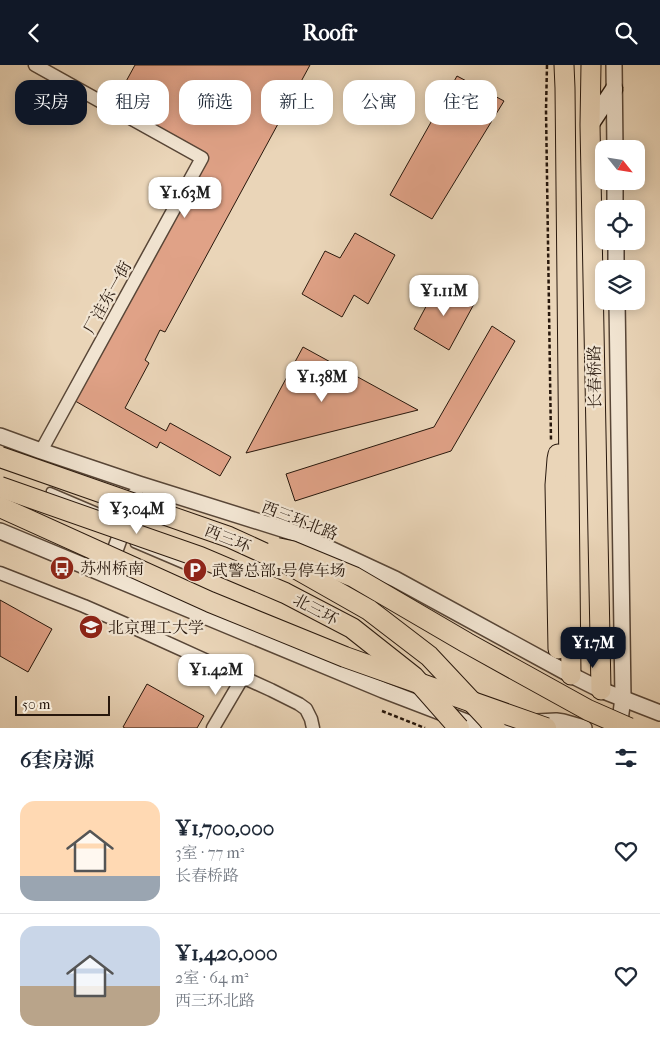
<!DOCTYPE html>
<html lang="zh">
<meta charset="utf-8">
<style>
:root{--surface:#fff;--page:#f6f6f7;--text:#1f2937;--muted:#747a83;--line:#e0e1e3;--accent:#111827}
body{margin:0;font-family:"IM FELL French Canon","Noto Serif SC",serif;background:var(--page);color:var(--text);height:100vh;display:flex;flex-direction:column;font-size:19px;white-space:nowrap}
*{box-sizing:border-box;margin:0}
p{font-size:16px;color:var(--muted)}
.icon{flex:none;width:28px;height:28px;fill:none;stroke:currentColor;stroke-width:2;stroke-linecap:round;stroke-linejoin:round}
.map{position:relative;height:663px;overflow:hidden}
.drawer{display:flex;flex-direction:column;background:var(--surface);flex:1}
.drawer>*{flex:none}
.banner{position:absolute;left:15px;top:15px;width:630px;height:45px;display:flex;gap:10px}
.needle{width:32px;rotate:120deg}
.tools{position:absolute;left:595px;top:75px;display:grid;gap:10px}
.tools a{display:grid;place-items:center;width:50px;height:50px;border-radius:10px;background:var(--surface);box-shadow:0 2px 12px #0003;font-size:25px}
.scale{position:absolute;left:15px;bottom:12px;width:95px;box-sizing:border-box;padding-left:5px;border:2px solid #27170c;border-top:0;font-size:14px;line-height:18px;white-space:nowrap;color:#27170c;-webkit-text-stroke:4px #f1e4d1;paint-order:stroke}
.price{position:absolute;translate:-50% -42px;padding:0 11px;border-radius:10px;background:#fff;color:#222;font-size:16px;line-height:32px;filter:drop-shadow(0 1px 2px #0008)}
.price::after{content:'';position:absolute;left:50%;top:30px;width:15px;height:11px;margin-left:-8px;background:inherit;clip-path:polygon(0 0,100% 0,50% 100%)}
.price.active{background:var(--accent);color:#fff}
ul{padding:0;list-style:none}
li{display:flex;align-items:center;gap:15px;height:125px;padding:0 20px}
li+li{border-top:1px solid var(--line)}
li span{display:grid;place-items:center;flex:none;width:140px;height:100px;border-radius:15px;color:#555}
li>.icon{margin-inline-start:auto}
span .icon{width:60px;height:60px;fill:#fffc;stroke-width:1}
li b{font-size:21px}
h2{display:flex;justify-content:space-between;align-items:center;height:60px;padding:0 20px;font-size:21px}
.chip{padding:0 18px;border-radius:15px;background:var(--surface);box-shadow:0 2px 12px #0003;font-size:18px;line-height:45px}
.chip.active{background:var(--accent);color:#fff}
header{display:flex;justify-content:space-between;align-items:center;height:65px;padding:0 20px;background:var(--accent);color:#fff;font-size:22px;font-weight:700}
.map>svg:first-child{display:block}
</style>
<header><svg class="icon" aria-label="back" viewBox="0 0 24 24"><path d="M15 5l-7 7 7 7"/></svg>Roofr<svg class="icon" aria-label="search" viewBox="0 0 24 24"><circle cx="10" cy="10" r="6"/><path d="M15 15l6 6"/></svg></header>
<div class="map">
<svg width="660" height="663" viewBox="0 0 660 663">
<rect width="100%" height="100%" fill="#ead5b8"/>
<filter id="stains"><feTurbulence type="fractalNoise" baseFrequency=".004" numOctaves="4"/><feColorMatrix values="0 0 0 0 .2 0 0 0 0 .09 0 0 0 0 .02 0 0 0 .5 -.17"/></filter>
<radialGradient id="worn" r=".72"><stop offset=".6" stop-color="#630" stop-opacity="0"/><stop offset="1" stop-color="#630" stop-opacity=".3"/></radialGradient>
<g fill="#e0a287" stroke="#27170c">
<polygon points="135,0 310,0 165,267 160,265 145,295 149,298 125,343 166,366 170,358 231,392 220,411 160,377 157,383 70,333 202,93 112,42"/>
<polygon points="457,11 504,36 432,154 390,130"/>
<polygon points="355,168 395,190 368,239 354,230 342,252 302,229 325,186 340,193"/>
<polygon points="438,219 474,239 449,285 414,264"/>
<polygon points="492,261 515,276 451,386 295,436 286,409 434,362"/>
<polygon points="303,282 418,345 246,388"/>
<polygon points="0,535 52,564 28,607 0,591"/>
<polygon points="147,619 204,651 197,663 125,663 123,662"/>
</g>
<g fill="none" stroke-linecap="round" stroke-linejoin="round">
<g stroke="#584637" stroke-width="9">
<g id="service">
<polyline points="50,426 97,446"/>
<polyline points="134,479 195,505"/>
</g>
</g>
<g stroke="#584637" stroke-width="15">
<g id="minor">
<polyline points="35,0 202,93 41,386"/>
<polyline points="0,508 84,541 130,561 271,625 299,639 306,644 311,654 313,663"/>
<polyline points="213,663 243,612"/>
</g>
</g>
<g stroke="#584637" stroke-width="18">
<g id="tertiary">
<polyline points="614,0 615,84"/>
<polyline points="615,116 615,144"/>
<polyline points="616,176 616,204"/>
<polyline points="617,236 623,633 619,663"/>
<polyline points="0,371 41,386 139,419 298,469 395,514 571,610 601,625 660,648"/>
<polyline points="0,466 383,625 482,663"/>
<polyline points="109,502 135,430"/>
<polyline points="483,660 556,656 563,657 584,663"/>
</g>
</g>
<g stroke="#27170c" stroke-width="19">
<polyline id="secondary" points="590,60 614,24"/>
</g>
<g stroke="#27170c" stroke-width="21">
<g id="primary">
<polyline points="564,0 565,23 571,610"/>
<polyline points="591,0 590,60 601,625"/>
<polyline points="558,584 555,420 557,394 558,389"/>
</g>
</g>
<g stroke="#27170c" stroke-width="2.5" stroke-dasharray="4 2.5" stroke-linecap="butt">
<polyline points="547,0 546,45 551,376"/>
<polyline points="382,646 425,663"/>
</g>
<use href="#service" stroke="#f1e4d1" stroke-width="6"/>
<use href="#minor" stroke="#f1e4d1" stroke-width="12"/>
<use href="#tertiary" stroke="#f1e4d1" stroke-width="15"/>
<use href="#secondary" stroke="#f1e4d1" stroke-width="16"/>
<use href="#primary" stroke="#ead5b8" stroke-width="19"/>
<g stroke="#27170c" stroke-width="22" stroke-linecap="butt">
<g id="trunk-bridge">
<polyline points="0,392 229,472 288,499 369,545 429,591 488,654 495,663"/>
<polyline points="0,422 200,492 285,528 352,563 414,612 459,663"/>
<polyline points="0,442 210,537 345,592 546,663"/>
<polyline points="277,483 291,486 354,512 467,578 588,645 629,663"/>
</g>
</g>
<use href="#trunk-bridge" stroke="#ead5b8" stroke-width="20"/>
</g>
<defs>
<g id="bus-disc" transform="scale(1.25)"><circle r="9.5" fill="#8f2418" stroke="#f1e4d1"/><path d="M-5-6H5V4H4V6H2V4H-2V6H-4V4H-5ZM-3.5-4V0h7V-4ZM-3.5 1.2v1.5H-2V1.2ZM2 1.2v1.5H3.5V1.2Z" fill="#fff"/></g>
<g id="parking-disc" transform="scale(1.25)"><circle r="9.5" fill="#8f2418" stroke="#f1e4d1"/><path d="M-3.5-5.5H1a3.5 3.5 0 0 1 0 7H-1V5.5H-3.5ZM-1-3.4V-.6H.8a1.4 1.4 0 0 0 0-2.8Z" fill="#fff"/></g>
<g id="university-disc" transform="scale(1.25)"><circle r="9.5" fill="#8f2418" stroke="#f1e4d1"/><path d="M0-5L7-2L0 1L-7-2ZM-4 1L0 2.5L4 1V4Q0 6-4 4Z" fill="#fff"/></g>
</defs>
<g fill-rule="evenodd">
<use href="#bus-disc" x="62" y="503"/>
<use href="#parking-disc" x="195" y="505"/>
<use href="#university-disc" x="91" y="562"/>
</g>
<g text-anchor="middle" stroke-width="4.5" stroke-linejoin="round" paint-order="stroke">
<g font-size="16" fill="#27170c" stroke="#f1e4d1">
<text transform="translate(107 232) rotate(-61)" y="6">厂洼东一街</text>
<text transform="translate(594 312) rotate(-91)" y="6">长春桥路</text>
<text transform="translate(300 455) rotate(21)" y="6">西三环北路</text>
<text transform="translate(228 473) rotate(22)" y="6">西三环</text>
<text transform="translate(316 544) rotate(28)" y="6">北三环</text>
</g>
<g font-size="16" fill="#27170c" stroke="#f1e4d1" text-anchor="start">
<text x="80" y="509">苏州桥南</text>
<text x="212" y="511">武警总部1号停车场</text>
<text x="108" y="568">北京理工大学</text>
</g>
</g>
<rect width="100%" height="100%" filter="url(#stains)"/>
<rect width="100%" height="100%" fill="url(#worn)"/>
</svg>
<div class="tools">
<a><svg class="needle" viewBox="-14 -14 28 28"><path d="M0-13l5 13h-10z" fill="#e53935"/><path d="M0 13l5-13h-10z" fill="#747a83"/></svg></a>
<a><svg class="icon" aria-label="locate" viewBox="0 0 24 24"><circle cx="12" cy="12" r="6"/><path d="M12 2v4M12 18v4M2 12h4M18 12h4"/></svg></a>
<a><svg class="icon" aria-label="layers" viewBox="0 0 24 24"><path d="M12 4l9 5-9 5-9-5zM3 14l9 5 9-5"/></svg></a>
</div>
<div class="scale">50 m</div>
<b class="price" style="left:185px;top:154px">¥1.63M</b>
<b class="price" style="left:444px;top:252px">¥1.11M</b>
<b class="price" style="left:322px;top:338px">¥1.38M</b>
<b class="price" style="left:137px;top:470px">¥3.04M</b>
<b class="price active" style="left:593px;top:604px">¥1.7M</b>
<b class="price" style="left:216px;top:631px">¥1.42M</b>
<div class="banner">
<a class="chip active">买房</a>
<a class="chip">租房</a>
<a class="chip">筛选</a>
<a class="chip">新上</a>
<a class="chip">公寓</a>
<a class="chip">住宅</a>
</div>
</div>
<section class="drawer">
<h2>6套房源<svg class="icon" aria-label="filters" viewBox="0 0 24 24"><path d="M4 7h16M4 17h16"/><circle cx="9" cy="7" r="2"/><circle cx="15" cy="17" r="2"/></svg></h2>
<ul>
<li><span style="background:linear-gradient(#ffd9b3 75%,#9aa5b1 0)"><svg class="icon" aria-label="home" viewBox="0 0 24 24"><path d="M3 11l9-7 9 7M6 9v11h12V9"/></svg></span><div><b>¥1,700,000</b><p>3室 · 77 m²</p><p>长春桥路</p></div><svg class="icon" aria-label="heart" viewBox="0 0 24 24"><path d="M12 20l-8-8c-3-5 5-10 8-4 3-6 11-1 8 4z"/></svg></li>
<li><span style="background:linear-gradient(#c9d6e8 60%,#b9a48a 0)"><svg class="icon" aria-label="home" viewBox="0 0 24 24"><path d="M3 11l9-7 9 7M6 9v11h12V9"/></svg></span><div><b>¥1,420,000</b><p>2室 · 64 m²</p><p>西三环北路</p></div><svg class="icon" aria-label="heart" viewBox="0 0 24 24"><path d="M12 20l-8-8c-3-5 5-10 8-4 3-6 11-1 8 4z"/></svg></li>
</ul>
</section>
